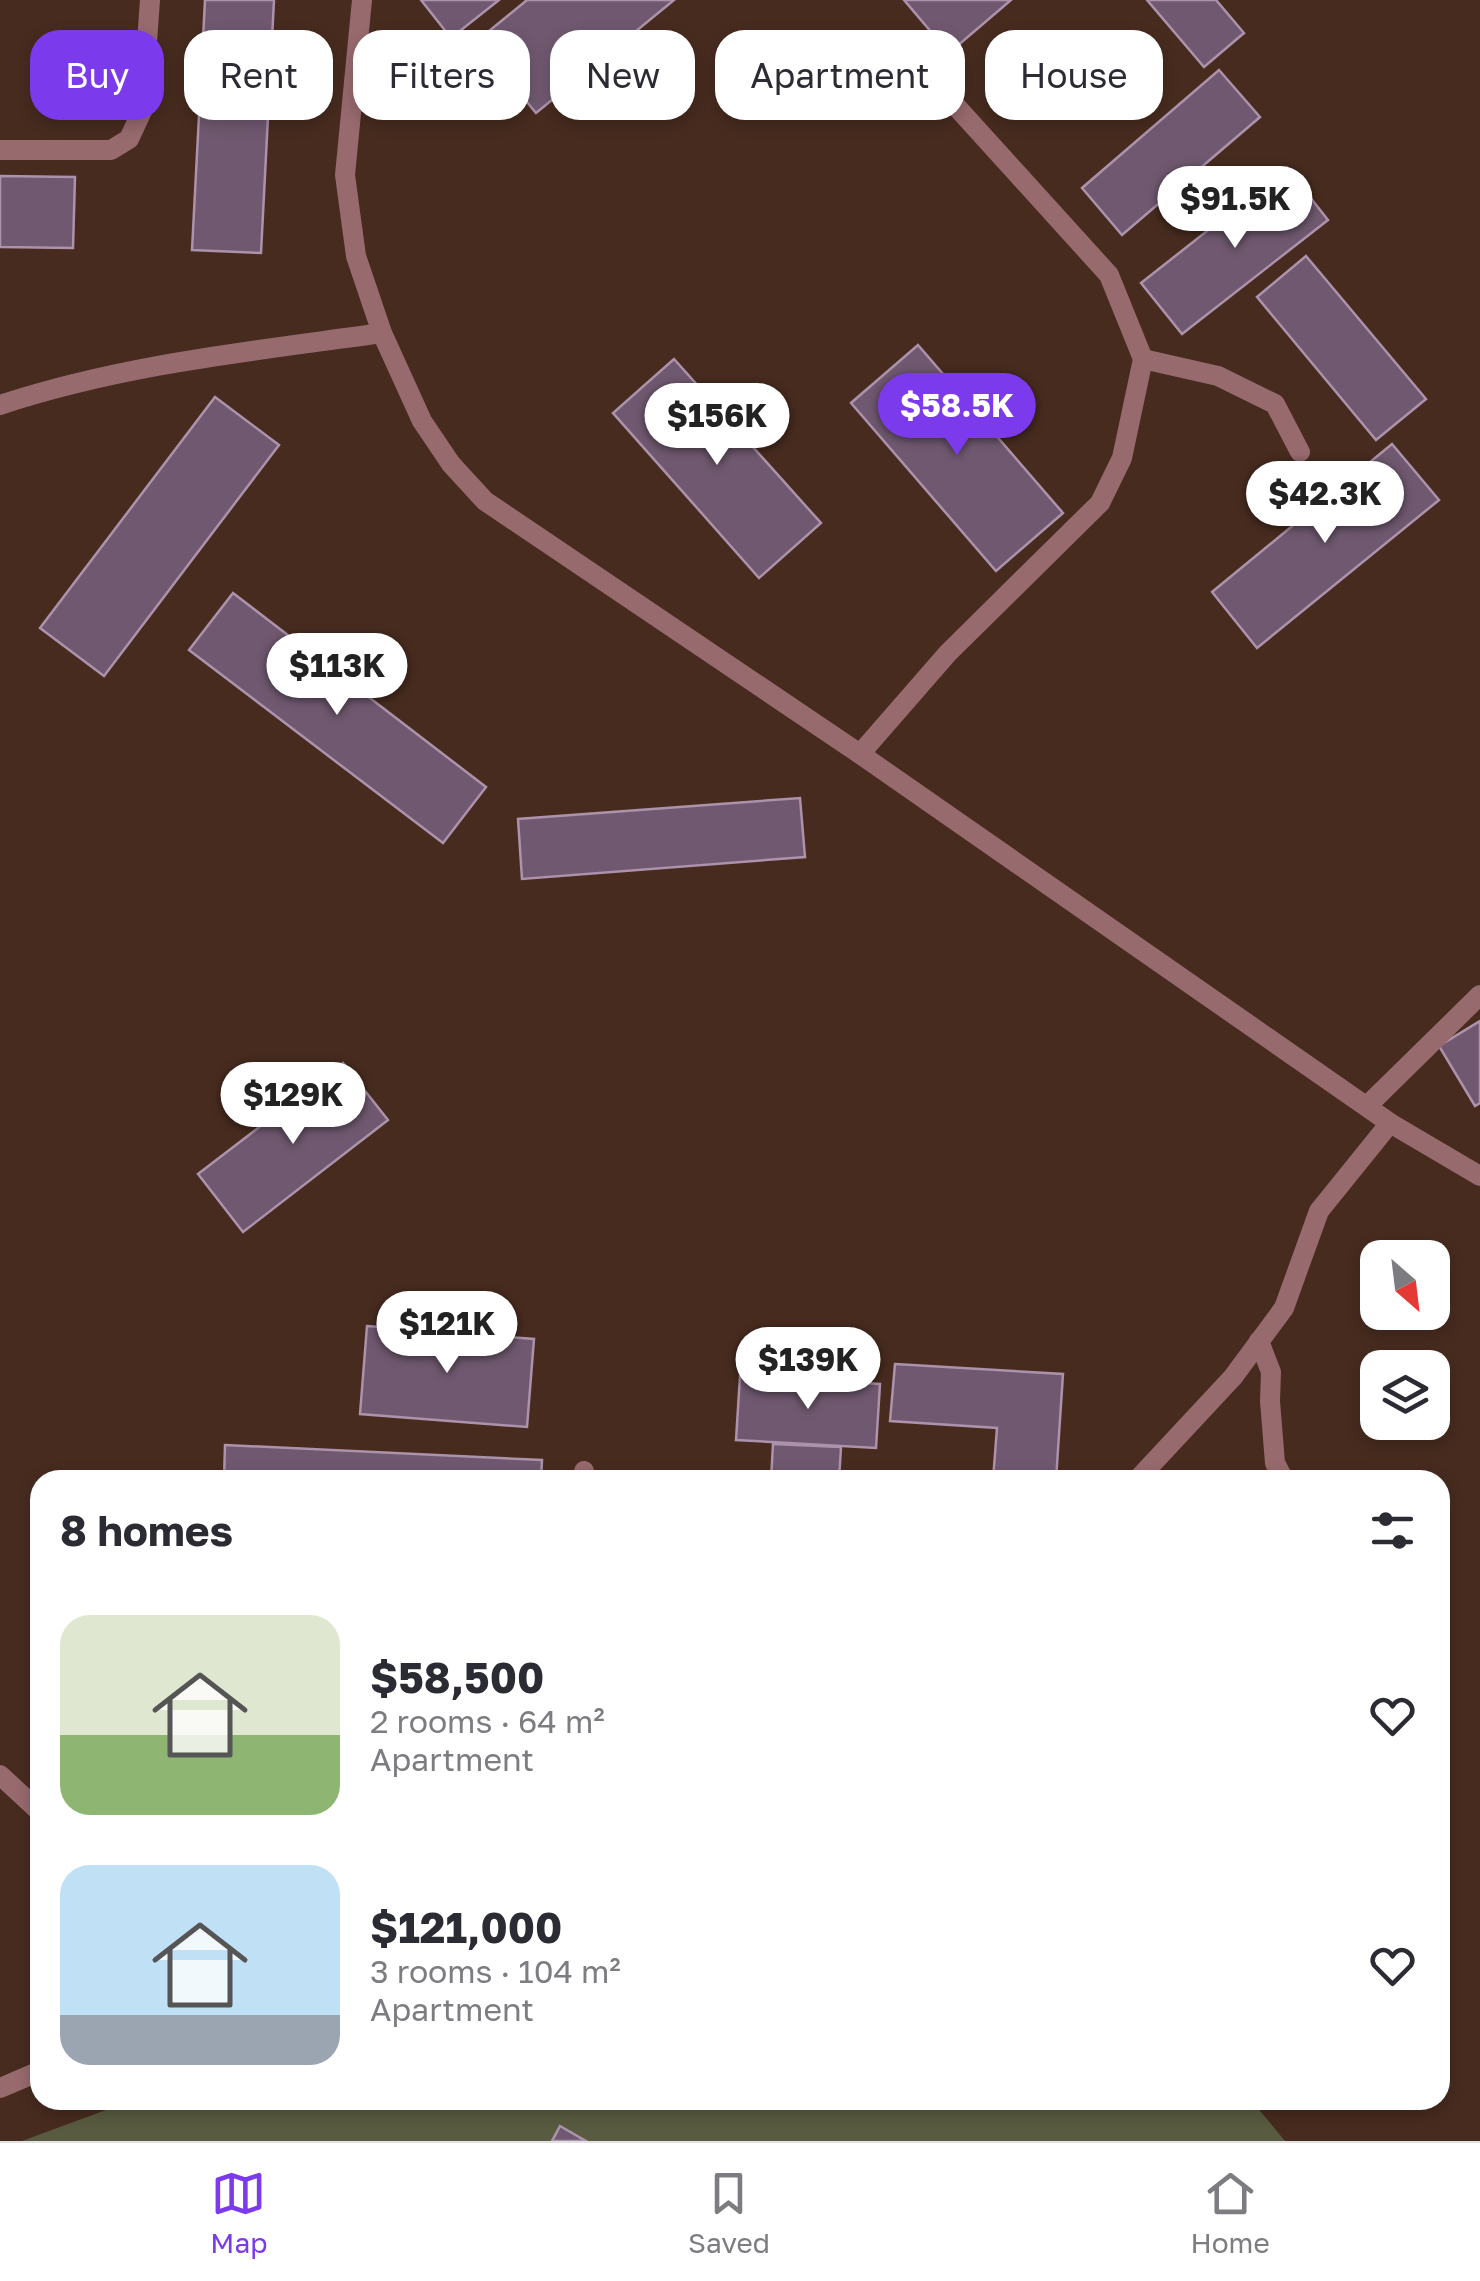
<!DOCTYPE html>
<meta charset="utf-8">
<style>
:root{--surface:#fff;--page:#f7f7f7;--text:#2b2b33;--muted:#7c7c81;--line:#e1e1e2;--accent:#7c3aed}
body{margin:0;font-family:"Golos Text",sans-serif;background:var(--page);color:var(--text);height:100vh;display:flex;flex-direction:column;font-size:38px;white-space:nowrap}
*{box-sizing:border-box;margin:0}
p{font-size:32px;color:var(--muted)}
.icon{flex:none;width:55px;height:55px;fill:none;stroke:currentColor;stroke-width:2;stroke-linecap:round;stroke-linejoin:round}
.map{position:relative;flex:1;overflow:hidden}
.side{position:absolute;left:30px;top:1470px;width:1420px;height:640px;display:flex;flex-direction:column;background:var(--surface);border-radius:30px;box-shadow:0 5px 15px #0003}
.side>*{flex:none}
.hud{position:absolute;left:30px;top:30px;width:1420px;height:90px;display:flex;gap:20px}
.needle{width:65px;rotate:152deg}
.fabs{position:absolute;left:1360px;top:1240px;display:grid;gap:20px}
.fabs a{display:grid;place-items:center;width:90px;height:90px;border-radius:20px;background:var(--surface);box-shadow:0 5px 15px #0003;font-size:50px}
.price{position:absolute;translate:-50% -85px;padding:0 22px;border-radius:35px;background:#fff;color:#222;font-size:32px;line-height:65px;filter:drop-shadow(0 2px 5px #0008)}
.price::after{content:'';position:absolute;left:50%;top:60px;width:30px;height:22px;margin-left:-15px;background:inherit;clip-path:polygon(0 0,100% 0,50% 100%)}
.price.active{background:var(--accent);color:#fff}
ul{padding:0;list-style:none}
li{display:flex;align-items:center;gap:30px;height:250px;padding:0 30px}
li span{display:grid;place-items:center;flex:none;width:280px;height:200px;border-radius:30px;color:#555}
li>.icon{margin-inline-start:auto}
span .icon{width:120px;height:120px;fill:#fffc;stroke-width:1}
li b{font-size:42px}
h2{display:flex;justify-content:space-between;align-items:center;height:120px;padding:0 30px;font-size:42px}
.chip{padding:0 35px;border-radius:30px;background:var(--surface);box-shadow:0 5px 15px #0003;font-size:35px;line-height:90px}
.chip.active{background:var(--accent);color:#fff}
.dock{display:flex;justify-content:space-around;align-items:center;height:140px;border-top:2px solid var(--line);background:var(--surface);font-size:28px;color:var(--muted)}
.dock a{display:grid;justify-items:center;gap:5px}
.dock .active{color:var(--accent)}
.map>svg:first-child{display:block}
</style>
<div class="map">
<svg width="1480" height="2141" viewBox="0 0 1480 2141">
<rect width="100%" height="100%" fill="#472b1f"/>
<polygon fill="#595b40" points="133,2100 1251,2100 1285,2141 22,2141"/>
<g fill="#705970" stroke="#ac92ab" stroke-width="2.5">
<polygon points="205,0 274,0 261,253 192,250"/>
<polygon points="421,0 499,0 451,38"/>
<polygon points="527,0 674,0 536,113 477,41"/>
<polygon points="904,0 1011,0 949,53"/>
<polygon points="1147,0 1216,0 1244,33 1204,67"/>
<polygon points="1219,70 1260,117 1122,235 1082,188"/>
<polygon points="1287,168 1328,220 1182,334 1141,283"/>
<polygon points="0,176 75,177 73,248 0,247"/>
<polygon points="1306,256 1426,399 1376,440 1257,297"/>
<polygon points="918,345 1063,513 996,571 851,403"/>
<polygon points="674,359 821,523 759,578 613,413"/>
<polygon points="215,397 279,445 104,676 40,628"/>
<polygon points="1392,444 1439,500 1257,648 1212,592"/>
<polygon points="233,593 486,787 443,843 189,650"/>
<polygon points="800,798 805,857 522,879 518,819"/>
<polygon points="1480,1021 1480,1103 1475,1106 1439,1046"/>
<polygon points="343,1063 388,1120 243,1232 198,1174"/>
<polygon points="367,1326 534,1339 527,1427 360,1414"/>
<polygon points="895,1364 1063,1374 1056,1480 993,1480 997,1428 890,1421"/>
<polygon points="740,1376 880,1384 876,1448 736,1440"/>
<polygon points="773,1444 841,1447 839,1480 771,1480"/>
<polygon points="225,1445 542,1460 541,1480 224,1480"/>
<polygon points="560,2126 586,2141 552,2141"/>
</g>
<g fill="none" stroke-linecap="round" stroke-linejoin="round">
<g stroke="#976a6e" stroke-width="20">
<polyline points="0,150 111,150 129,139 142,111 150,0"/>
<polyline points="1143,359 1218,376 1275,404 1300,452"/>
<polyline points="1367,1106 1480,995"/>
<polyline points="583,1480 584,1471"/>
<polyline points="0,1775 40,1812"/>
</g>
<g stroke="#976a6e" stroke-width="20">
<path d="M0 405C124 364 254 351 382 333"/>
<polyline points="860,754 948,653 1100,503 1122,458 1143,359 1109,275 954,104"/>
<polyline points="1259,1341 1271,1372 1270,1401 1275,1463 1284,1480"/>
<polyline points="1137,1480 1233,1377 1284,1308 1319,1211 1390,1123"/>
<polyline points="0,2088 40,2071"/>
</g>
<polyline stroke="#976a6e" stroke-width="20" points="362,0 345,175 356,256 382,333 422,421 451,464 485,501 860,754 1390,1123 1480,1176"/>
</g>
</svg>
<div class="fabs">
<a><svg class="needle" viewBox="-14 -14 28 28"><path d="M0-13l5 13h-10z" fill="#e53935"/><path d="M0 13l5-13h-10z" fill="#7c7c81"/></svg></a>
<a><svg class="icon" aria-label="layers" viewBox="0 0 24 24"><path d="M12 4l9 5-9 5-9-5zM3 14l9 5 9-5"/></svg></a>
</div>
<b class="price" style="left:1235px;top:251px">$91.5K</b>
<b class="price active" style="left:957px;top:458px">$58.5K</b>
<b class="price" style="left:717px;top:468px">$156K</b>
<b class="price" style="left:1325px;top:546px">$42.3K</b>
<b class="price" style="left:337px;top:718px">$113K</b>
<b class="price" style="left:293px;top:1147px">$129K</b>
<b class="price" style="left:447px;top:1376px">$121K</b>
<b class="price" style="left:808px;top:1412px">$139K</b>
<div class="hud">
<a class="chip active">Buy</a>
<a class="chip">Rent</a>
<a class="chip">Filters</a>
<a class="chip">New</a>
<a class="chip">Apartment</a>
<a class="chip">House</a>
</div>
<section class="side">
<h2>8 homes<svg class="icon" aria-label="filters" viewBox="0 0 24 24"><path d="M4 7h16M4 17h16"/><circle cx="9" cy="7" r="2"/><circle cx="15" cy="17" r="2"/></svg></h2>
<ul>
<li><span style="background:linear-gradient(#dfe7d0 60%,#8fb573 0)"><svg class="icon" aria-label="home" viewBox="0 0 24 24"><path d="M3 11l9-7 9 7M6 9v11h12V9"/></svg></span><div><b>$58,500</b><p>2 rooms · 64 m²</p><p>Apartment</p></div><svg class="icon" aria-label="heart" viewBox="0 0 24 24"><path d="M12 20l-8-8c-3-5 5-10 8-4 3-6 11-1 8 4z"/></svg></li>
<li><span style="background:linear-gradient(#bfe0f5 75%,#9aa5b1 0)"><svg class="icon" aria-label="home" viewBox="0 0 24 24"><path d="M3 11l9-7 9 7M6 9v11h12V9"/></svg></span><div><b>$121,000</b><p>3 rooms · 104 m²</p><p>Apartment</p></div><svg class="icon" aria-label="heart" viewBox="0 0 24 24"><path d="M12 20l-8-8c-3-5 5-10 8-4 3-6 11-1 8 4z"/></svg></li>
</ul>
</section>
</div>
<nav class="dock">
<a class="active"><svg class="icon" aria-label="map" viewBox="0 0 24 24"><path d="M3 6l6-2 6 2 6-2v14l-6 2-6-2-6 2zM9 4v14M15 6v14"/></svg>Map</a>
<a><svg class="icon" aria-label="saved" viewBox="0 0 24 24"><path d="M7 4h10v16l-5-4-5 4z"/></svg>Saved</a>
<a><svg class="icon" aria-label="home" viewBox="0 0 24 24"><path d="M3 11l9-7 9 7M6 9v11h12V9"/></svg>Home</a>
</nav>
